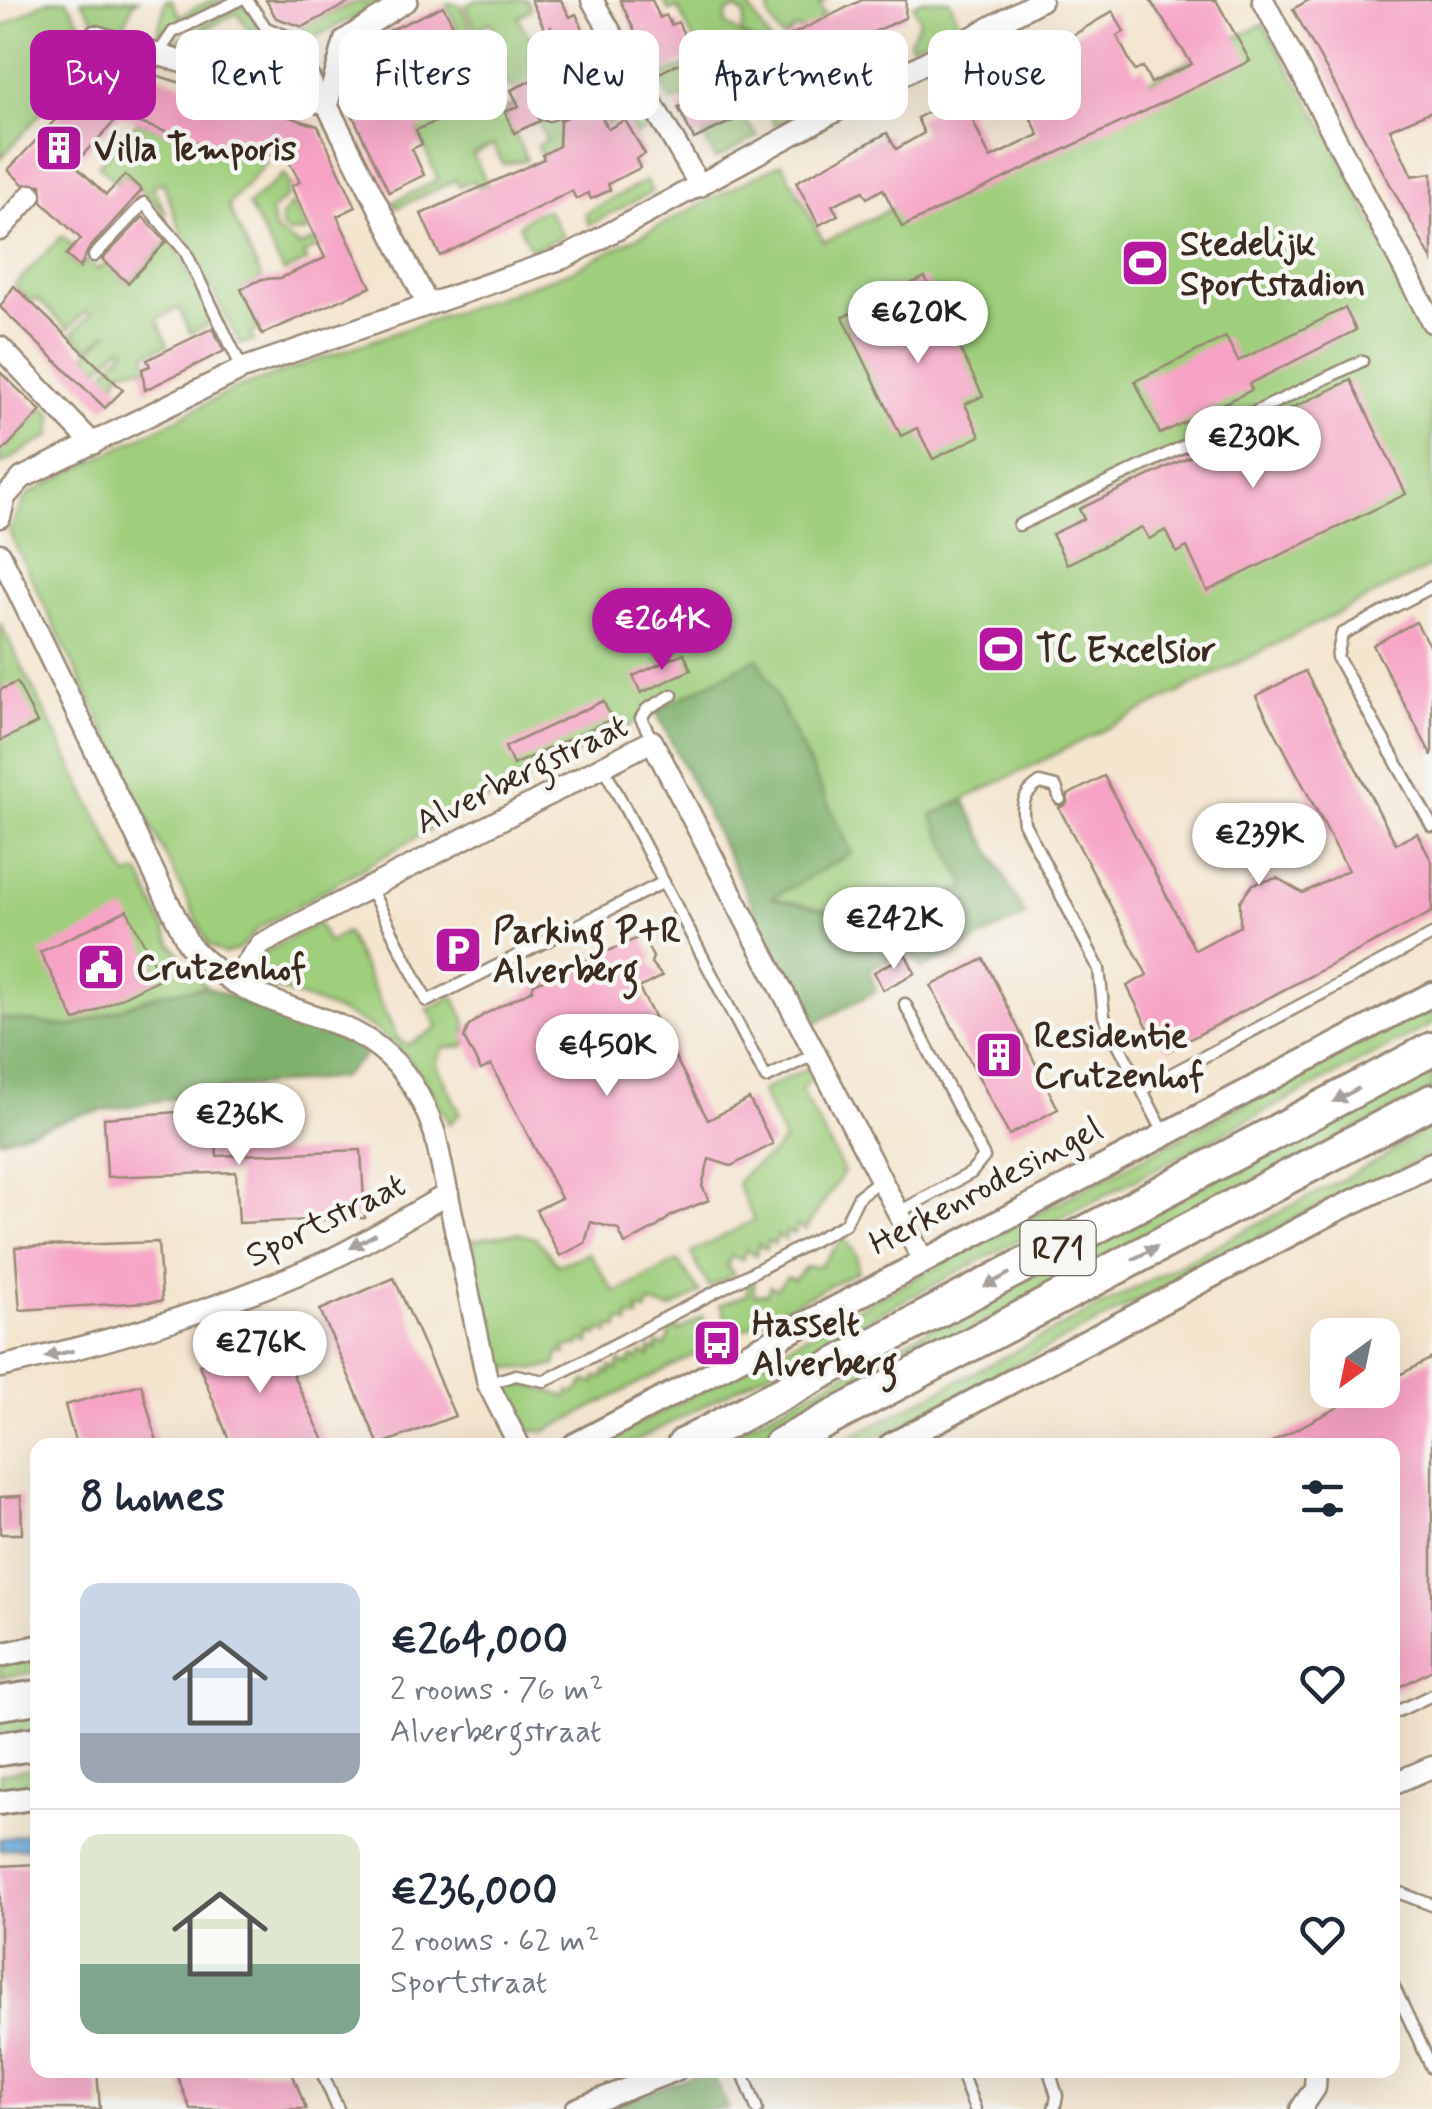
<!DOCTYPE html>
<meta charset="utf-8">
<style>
:root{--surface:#fff;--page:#f2f2f3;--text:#1f2937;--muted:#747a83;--line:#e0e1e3;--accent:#b5179e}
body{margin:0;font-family:Mynerve,sans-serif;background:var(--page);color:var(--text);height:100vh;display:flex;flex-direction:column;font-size:38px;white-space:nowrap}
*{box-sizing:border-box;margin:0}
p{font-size:32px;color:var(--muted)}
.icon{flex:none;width:55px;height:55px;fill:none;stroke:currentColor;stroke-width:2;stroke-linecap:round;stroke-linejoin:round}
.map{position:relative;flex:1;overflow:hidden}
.details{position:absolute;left:30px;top:1438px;width:1370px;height:640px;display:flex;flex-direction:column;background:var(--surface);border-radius:20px;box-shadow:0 10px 40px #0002}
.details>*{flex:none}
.guide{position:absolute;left:30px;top:30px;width:1372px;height:90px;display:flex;gap:20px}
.needle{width:65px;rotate:213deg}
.controls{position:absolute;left:1310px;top:1318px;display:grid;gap:20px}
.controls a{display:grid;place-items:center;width:90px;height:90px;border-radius:20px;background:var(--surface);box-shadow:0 10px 40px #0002;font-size:50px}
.price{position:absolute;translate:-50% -85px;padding:0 22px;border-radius:35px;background:#fff;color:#222;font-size:32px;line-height:65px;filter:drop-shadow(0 2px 5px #0008)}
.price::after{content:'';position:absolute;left:50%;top:60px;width:30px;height:22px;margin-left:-15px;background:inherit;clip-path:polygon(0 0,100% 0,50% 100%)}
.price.on{background:var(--accent);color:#fff}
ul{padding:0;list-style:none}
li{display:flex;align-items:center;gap:30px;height:250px;padding:0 50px}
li+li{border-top:2px solid var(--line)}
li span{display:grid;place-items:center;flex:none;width:280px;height:200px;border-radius:20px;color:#555}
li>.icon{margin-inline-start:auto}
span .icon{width:120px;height:120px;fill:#fffc;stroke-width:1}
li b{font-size:42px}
h2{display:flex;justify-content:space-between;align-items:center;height:120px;padding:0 50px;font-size:42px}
.tag{padding:0 35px;border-radius:20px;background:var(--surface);box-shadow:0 10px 40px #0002;font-size:35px;line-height:90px}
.tag.on{background:var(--accent);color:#fff}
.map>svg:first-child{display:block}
</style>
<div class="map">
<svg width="1432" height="2109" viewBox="0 0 1432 2109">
<rect width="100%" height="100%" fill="#f6f6f2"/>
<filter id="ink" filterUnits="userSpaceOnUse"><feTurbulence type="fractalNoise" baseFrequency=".01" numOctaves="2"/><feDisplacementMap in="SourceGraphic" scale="20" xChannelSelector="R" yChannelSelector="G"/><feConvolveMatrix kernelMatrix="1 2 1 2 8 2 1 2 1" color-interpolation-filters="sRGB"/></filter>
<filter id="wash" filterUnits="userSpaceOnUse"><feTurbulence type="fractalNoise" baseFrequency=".0048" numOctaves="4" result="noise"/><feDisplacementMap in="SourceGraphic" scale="40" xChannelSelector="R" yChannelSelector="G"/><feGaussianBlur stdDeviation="2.25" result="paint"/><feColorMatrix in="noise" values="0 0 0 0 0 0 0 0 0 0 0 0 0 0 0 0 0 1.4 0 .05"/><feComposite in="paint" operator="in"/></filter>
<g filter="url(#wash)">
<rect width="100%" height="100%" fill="#f4e5cf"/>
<g fill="#9fce7c" stroke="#6d7c4d" stroke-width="2.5">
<polygon points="48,0 67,0 84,29 69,38 76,51 91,57 0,159 0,28"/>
<polygon points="81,0 138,0 133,3 123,29 127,34 98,25"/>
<polygon points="166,0 171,0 180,16 211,0 224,0 157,35"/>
<polygon points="361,0 364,5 370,0 388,0 309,40 301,26"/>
<polygon points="477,0 527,0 531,9 518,17 528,37 537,33 555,50 567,73 576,73 581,85 557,99 511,90 495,53 503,49 491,22 476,29 465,6"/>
<polygon points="663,0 712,0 715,4 745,0 809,106 774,125 769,111 791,100 793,93 768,48 741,34 745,16 737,9 727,12 725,24 759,47 758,56 734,68 739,78 709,92 671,101 658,77 693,63 700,75 706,67 678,8 669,11"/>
<polygon points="783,0 826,0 819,5 825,14 820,18 823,23 807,33 796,28 783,39 769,17 769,8"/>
<polygon points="922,0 949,0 959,21 912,46 909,42 920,20 913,5"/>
<polygon points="449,3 460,5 483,55 490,54 504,85 496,112 517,103 505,113 527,160 503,164 493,145 473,154 488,186 478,188 474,180 459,186 456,180 396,208 393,202 438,180 412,116 438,76 473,59 446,4"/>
<polygon points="238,6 246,7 258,27 249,31 238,13 192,36 198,50 190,55 171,49 169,44"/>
<polygon points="1263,24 1330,136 1432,344 1432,563 1428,568 933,815 967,887 883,923 771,898 758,659 431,829 259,928 238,950 224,954 209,945 9,532 27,495 235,389 571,271 782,163 824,242"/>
<polygon points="260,30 284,40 290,52 250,73 225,65 226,61 250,65 253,56 263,57 264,51 276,52 277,47 252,35"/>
<polygon points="861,36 878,67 856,78 845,61 864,50 858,39"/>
<polygon points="615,88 630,94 648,129 636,135 626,116 607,125 602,115 605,103 594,98"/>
<polygon points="561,114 581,155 556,185 537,145 547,140 539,124"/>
<polygon points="741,117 758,136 716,159 703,136"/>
<polygon points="138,122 234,151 237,144 263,152 258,159 267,162 228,206 262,279 242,289 260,329 250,334 254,341 240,344 179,226 163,182 152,186 167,215 126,175 117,183 98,165"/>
<polygon points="284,174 291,186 286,189 289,195 271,211 274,230 300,246 329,235 332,241 303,254 307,261 284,272 248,205"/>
<polygon points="646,181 652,192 589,225 585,213"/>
<polygon points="292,203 308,232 289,233 281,226 281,217"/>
<polygon points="548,210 563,236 531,250 519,225 532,214"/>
<polygon points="62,236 74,247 67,256 79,268 87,260 98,270 106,263 128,283 168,241 177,249 213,322 190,333 179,308 157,319 168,345 145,354 150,366 121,370 115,383 104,373 126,349 122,346 100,368 86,355 109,332 88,348 73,333 91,314 86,311 68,329 38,299 30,301 14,286"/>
<polygon points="45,407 53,415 51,435 0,465 0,454"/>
<polygon points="0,623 127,876 140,873 171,943 206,987 162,993 72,1027 0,1018"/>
<path d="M318 923 328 942 346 932 398 1039 407 1045 438 1028 428 1009 454 996 466 1022 465 1046 443 1048 436 1063 460 1113 449 1124C399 1022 363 1021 264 984L259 969 265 952Z"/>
<polygon points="1432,1005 1432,1024 628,1445 599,1445"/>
<polygon points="1432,1065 1432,1090 749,1445 709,1445"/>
<path d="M808 1068 812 1078 801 1090 844 1172 805 1230 797 1225 795 1234 786 1232 785 1240 777 1235 775 1244 767 1241 766 1250 758 1244 756 1255 746 1249 742 1260 731 1256 727 1266 734 1274 709 1287 691 1253 754 1220 737 1184C748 1163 770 1163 784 1140L761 1091Z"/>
<polygon points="1432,1123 1432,1152 1368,1189 1344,1193 862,1445 836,1445 1383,1158"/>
<path d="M517 1233 536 1238 558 1265 589 1253 615 1293 678 1261 700 1293 670 1309 649 1303 646 1311 638 1309V1318L629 1316 628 1324 620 1320 618 1329 610 1326 609 1334 601 1329 598 1336 591 1333 589 1343 581 1340 579 1346 564 1347 566 1354 559 1352 556 1365C534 1373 520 1366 497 1368L480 1311 472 1240Z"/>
<polygon points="844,1238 857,1256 858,1271 734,1334 720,1305 748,1294 746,1286 754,1282 754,1295 767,1294 770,1286 776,1289 787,1277 794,1280 805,1267 820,1266"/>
<polygon points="702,1317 720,1341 545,1432 530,1430 505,1390 517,1382 567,1397 569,1391 575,1393 587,1381 594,1384 596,1377 603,1378 605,1371 610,1374 610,1367 618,1370 619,1362 629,1365 632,1357 638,1360 641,1353 650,1356 650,1349 657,1351 657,1344 666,1346 674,1322 679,1331"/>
<polygon points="37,1659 37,1672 0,1677 0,1664"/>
<polygon points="37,1712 37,1728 0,1736 0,1717"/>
<polygon points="37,1768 37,1785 0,1790 0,1774"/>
</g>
<g fill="#7fb16c" stroke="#5d6e45" stroke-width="2.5">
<polygon points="758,658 852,853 772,898 883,923 966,887 932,815 964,800 1025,916 921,969 909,949 869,969 876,991 812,1025 656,711"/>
<polygon points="206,987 353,1044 366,1055 340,1078 230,1088 80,1115 0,1140 0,1018 72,1027 162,993"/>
<polygon points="711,2070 728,2109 605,2109"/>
</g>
<polygon fill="#65a8da" stroke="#50697c" stroke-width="2.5" points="37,1832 37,1847 0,1850 0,1839"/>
<g id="blocks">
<g fill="#f6a3c5">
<polygon points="266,0 354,0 303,27 276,18"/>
<polygon points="531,0 561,0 570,17 576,14 586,36 592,33 605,65 578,78 565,46 561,48 551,27 545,30"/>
<polygon points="620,0 652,0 660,18 666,15 671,25 678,22 694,56 655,75"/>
<polygon points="862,0 906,0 905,18 858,39 864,50 792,93 694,139 678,107 695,99 699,106 732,90 730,84 739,79 736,72 764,58 804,77 783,39"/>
<polygon points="1150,0 1216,0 1250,61 902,227 883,189 867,198 863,191 832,205 838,215 819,225 796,182 887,133 896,149 924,133 917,118 961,95 990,158 1039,135 1007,70 1024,62 1016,47 1053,30 1060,43 1113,11 1124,32 1117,36 1135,71 1143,67 1151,83 1192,64"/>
<polygon points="1309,0 1432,0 1432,111 1390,129 1412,176 1432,173 1432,260 1293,9"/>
<polygon points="443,6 457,32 450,36 464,63 439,76 454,114 416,130 422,144 412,149 424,175 389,192 351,112 404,87 383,48 392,44 386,32"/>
<polygon points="111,61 318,126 356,207 337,216 371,287 262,334 241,289 262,279 281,278 325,258 291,186 300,182 288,160 236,145 234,151 207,146 120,116 74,164 106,195 125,175 142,190 88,250 80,268 66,255 81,239 42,202 41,185 23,184 8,170"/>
<polygon points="530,81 539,100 534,109 540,121 514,133 505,112 519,106 511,90"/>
<polygon points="596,105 608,129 625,120 645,154 636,159 640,168 608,184 610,190 591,199 588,193 576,199 572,191 440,256 421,214 544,159 542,155 559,146 560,120"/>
<polygon points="143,217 166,242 128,283 102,260"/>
<polygon points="925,277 983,396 965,404 980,436 933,459 917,428 901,436 843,317"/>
<polygon points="14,286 123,390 105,408 0,307"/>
<polygon points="1345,308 1356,330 1249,384 1252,390 1160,434 1135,381 1226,337 1238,361"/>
<polygon points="213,328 224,351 145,390 142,369 150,366 147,360"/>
<polygon points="0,372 41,411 0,454"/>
<polygon points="1351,380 1406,494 1207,591 1187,547 1177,553 1166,530 1149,539 1142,527 1067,564 1052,534 1084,519 1079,509"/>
<polygon points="1416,622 1432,651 1432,756 1373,645"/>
<polygon points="684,653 691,670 641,693 633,676"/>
<polygon points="1305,671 1396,844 1417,833 1432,862 1432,912 1169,1050 1161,1037 1154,1040 1127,986 1147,975 1059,808 1067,804 1068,795 1104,776 1195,950 1240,926 1240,901 1253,884 1277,878 1303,893 1348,870 1256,696"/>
<polygon points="17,682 37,723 0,741 0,690"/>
<polygon points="603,701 612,719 513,765 505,747"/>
<polygon points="127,910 161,978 75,1021 40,952"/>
<polygon points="642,936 653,957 651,963 662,976 639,988 708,1120 749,1099 773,1144 731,1166 709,1159 702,1186 709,1200 672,1215 657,1227 625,1244 618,1229 591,1222 585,1243 560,1256 536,1210 561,1198 491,1065 481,1070 464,1038 468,1027 483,1015 532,990 534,984"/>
<polygon points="906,955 915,973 883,990 874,972"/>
<polygon points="984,959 1058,1109 1009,1135 931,986"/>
<polygon points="213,1109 217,1156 361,1150 365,1218 239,1223 236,1172 107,1177 104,1118"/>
<polygon points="158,1242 162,1301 20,1310 15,1247"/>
<polygon points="394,1278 455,1416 379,1445 320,1310"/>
<polygon points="271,1329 320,1432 326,1445 231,1445 199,1365"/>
<polygon points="1432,1358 1432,1670 1392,1691 1392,1445 1266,1445 1371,1390 1382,1390 1382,1384"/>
<polygon points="141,1384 158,1445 76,1445 65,1405"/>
<polygon points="21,1496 22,1534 0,1534 0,1497"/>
<polygon points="38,1864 38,2070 97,2070 100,2109 0,2109 0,1866"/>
<polygon points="175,2070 291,2070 306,2109 190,2109"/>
</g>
</g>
</g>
<g filter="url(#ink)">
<use href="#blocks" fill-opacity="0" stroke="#988876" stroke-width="2.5"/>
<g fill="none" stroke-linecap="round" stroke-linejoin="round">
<g stroke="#988876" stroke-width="15">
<g id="service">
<polyline points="247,0 266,28 297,40 325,101"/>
<polyline points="158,54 173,32 239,0"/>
<polyline points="94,256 144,203 185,251 242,368"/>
<polyline points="1019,525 1362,361"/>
<polyline points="1432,587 1342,634 1337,657 1432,826"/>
<polyline points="652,740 641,718 647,709 672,695"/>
<polyline points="603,766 766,1078 813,1055"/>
<path d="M1060 799 1056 787 1040 783C1023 794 1021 804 1024 823L1099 969 1104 1016 1165 1135"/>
<polyline points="369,886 427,1001 664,882"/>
<polyline points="1145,1088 1432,935"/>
<polyline points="897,1213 971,1173 984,1157 905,1004"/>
<polyline points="489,1383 516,1375 545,1381 845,1224 859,1196 880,1180"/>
<polyline points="1392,1714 1432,1695"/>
<polyline points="1392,1890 1432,1905"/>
<polyline points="1392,1983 1432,2068"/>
<polyline points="321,2070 338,2109"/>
<polyline points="742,2070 757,2109"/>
<polyline points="960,2070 975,2109"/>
<polyline points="1049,2070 1057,2096 1054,2109"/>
</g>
</g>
<g stroke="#988876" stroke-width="25">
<g id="minor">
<polyline points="592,0 700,186"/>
<polyline points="1263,0 1432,322"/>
<polyline points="95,36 327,105 427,303"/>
<polyline points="327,105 345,40 407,0"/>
<polyline points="548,110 635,73"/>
<polyline points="0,230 31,195"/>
<polyline points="0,347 93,444"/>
<polyline points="0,517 5,497 22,478 242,369 566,257 1041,0"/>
<path d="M0 554 189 945C276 1041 387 987 435 1134L488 1384 519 1445"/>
<polyline points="233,982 261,944 652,741 924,1262"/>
<path d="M0 1367C110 1342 218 1310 321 1264 364 1245 406 1217 448 1194"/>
<polyline points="1392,1784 1432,1767"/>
<polyline points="576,2109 676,2070"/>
<polyline points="1301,2109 1315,2088 1316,2070"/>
</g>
</g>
<g stroke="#988876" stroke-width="28">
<g id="tertiary">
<polyline points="575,1445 1432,994"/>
<polyline points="891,1445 1334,1211 1432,1164"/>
<polyline points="0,1655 38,1647"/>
<polyline points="0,1803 38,1797"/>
</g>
</g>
<g stroke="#988876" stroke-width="38">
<g id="trunk">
<polyline points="684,1445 1432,1049"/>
<polyline points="780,1445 1432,1101"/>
<polyline points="0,1703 38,1697"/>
<polyline points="0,1749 38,1743"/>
</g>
</g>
<use href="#service" stroke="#fff" stroke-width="10"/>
<use href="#minor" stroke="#fff" stroke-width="20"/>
<use href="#tertiary" stroke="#fff" stroke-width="22"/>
<use href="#trunk" stroke="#fff" stroke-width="32"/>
</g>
<defs><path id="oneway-solid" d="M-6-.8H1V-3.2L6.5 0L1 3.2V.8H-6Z" transform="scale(2.5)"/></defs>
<g fill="#a79f9a">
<use href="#oneway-solid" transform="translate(1346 1095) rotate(152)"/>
<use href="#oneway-solid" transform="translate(363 1241) rotate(151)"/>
<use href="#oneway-solid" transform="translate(1145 1253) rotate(-28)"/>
<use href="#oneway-solid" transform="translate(997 1280) rotate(152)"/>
<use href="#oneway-solid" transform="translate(59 1354) rotate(167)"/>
</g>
</g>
<defs>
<g id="building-square" transform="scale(2.5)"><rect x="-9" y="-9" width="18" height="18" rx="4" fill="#b5179e" stroke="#f6f6f2"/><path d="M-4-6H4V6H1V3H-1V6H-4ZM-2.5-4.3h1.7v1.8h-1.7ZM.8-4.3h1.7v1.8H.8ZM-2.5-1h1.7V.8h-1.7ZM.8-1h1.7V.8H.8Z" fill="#fff"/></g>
<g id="stadium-square" transform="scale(2.5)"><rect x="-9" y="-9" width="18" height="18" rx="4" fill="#b5179e" stroke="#f6f6f2"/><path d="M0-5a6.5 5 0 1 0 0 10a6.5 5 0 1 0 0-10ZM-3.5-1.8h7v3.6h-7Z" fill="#fff"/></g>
<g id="parking-square" transform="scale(2.5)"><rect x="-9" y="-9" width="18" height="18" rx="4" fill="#b5179e" stroke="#f6f6f2"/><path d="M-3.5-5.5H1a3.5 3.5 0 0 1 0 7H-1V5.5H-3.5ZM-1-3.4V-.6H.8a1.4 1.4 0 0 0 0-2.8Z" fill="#fff"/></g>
<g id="civic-square" transform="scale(2.5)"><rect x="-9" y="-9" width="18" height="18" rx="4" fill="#b5179e" stroke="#f6f6f2"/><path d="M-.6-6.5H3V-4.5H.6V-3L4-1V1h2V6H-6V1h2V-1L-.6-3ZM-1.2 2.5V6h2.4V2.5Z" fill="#fff"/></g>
<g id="bus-square" transform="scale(2.5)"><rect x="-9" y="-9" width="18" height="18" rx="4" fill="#b5179e" stroke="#f6f6f2"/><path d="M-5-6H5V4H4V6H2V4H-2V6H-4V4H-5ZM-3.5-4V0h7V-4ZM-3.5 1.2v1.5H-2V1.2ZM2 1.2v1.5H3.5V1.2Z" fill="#fff"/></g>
</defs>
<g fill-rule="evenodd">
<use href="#building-square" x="59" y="148"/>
<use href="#stadium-square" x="1145" y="263"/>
<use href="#stadium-square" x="1001" y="649"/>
<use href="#parking-square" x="458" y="950"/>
<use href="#civic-square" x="101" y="967"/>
<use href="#building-square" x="999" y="1055"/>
<use href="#bus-square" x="717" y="1343"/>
</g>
<g text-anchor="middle" stroke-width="9" stroke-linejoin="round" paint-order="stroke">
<rect fill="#f6f6f2" stroke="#73675e" stroke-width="2.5" x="1020.5" y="1221" width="75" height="54" rx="8"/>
<g font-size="32" font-weight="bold" fill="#3b2a1e">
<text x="1058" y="1259">R71</text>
</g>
<g font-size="35" font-weight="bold" fill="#3b2a1e" stroke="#f6f6f2" text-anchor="start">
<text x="94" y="160">Villa Temporis</text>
<text x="1180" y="255">Stedelijk<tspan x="1180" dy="40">Sportstadion</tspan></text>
<text x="1036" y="661">TC Excelsior</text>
<text x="493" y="942">Parking P+R<tspan x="493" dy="40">Alverberg</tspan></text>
<text x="136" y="979">Crutzenhof</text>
<text x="1034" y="1047">Residentie<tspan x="1034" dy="40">Crutzenhof</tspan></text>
<text x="752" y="1335">Hasselt<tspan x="752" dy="40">Alverberg</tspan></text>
</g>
<g font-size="35" fill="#3b2a1e" stroke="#f6f6f2">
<text transform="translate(521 773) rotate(-26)" y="12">Alverbergstraat</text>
<text transform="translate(985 1185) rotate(-28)" y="12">Herkenrodesingel</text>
<text transform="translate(325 1219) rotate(-26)" y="12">Sportstraat</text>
</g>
</g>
</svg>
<div class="controls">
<a><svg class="needle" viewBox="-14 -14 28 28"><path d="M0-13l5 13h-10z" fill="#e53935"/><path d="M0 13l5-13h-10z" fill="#747a83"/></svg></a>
</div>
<b class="price" style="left:918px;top:366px">€620K</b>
<b class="price" style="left:1253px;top:491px">€230K</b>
<b class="price on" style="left:662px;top:673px">€264K</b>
<b class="price" style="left:1259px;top:888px">€239K</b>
<b class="price" style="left:894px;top:972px">€242K</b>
<b class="price" style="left:607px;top:1099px">€450K</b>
<b class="price" style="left:239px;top:1168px">€236K</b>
<b class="price" style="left:260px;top:1396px">€276K</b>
<div class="guide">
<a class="tag on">Buy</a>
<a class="tag">Rent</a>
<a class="tag">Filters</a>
<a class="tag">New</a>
<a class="tag">Apartment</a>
<a class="tag">House</a>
</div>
<section class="details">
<h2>8 homes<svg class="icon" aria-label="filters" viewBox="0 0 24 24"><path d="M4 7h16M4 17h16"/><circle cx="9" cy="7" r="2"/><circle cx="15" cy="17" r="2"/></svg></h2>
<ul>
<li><span style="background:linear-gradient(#c9d6e8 75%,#9aa5b1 0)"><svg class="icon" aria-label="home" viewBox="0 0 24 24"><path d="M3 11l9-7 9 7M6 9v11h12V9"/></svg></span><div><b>€264,000</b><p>2 rooms · 76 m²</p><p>Alverbergstraat</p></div><svg class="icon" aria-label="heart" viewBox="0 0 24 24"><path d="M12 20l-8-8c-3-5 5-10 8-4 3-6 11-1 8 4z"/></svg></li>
<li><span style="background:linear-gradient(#dfe7d0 65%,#7fa58c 0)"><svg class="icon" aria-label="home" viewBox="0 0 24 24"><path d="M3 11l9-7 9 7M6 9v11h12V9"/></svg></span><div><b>€236,000</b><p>2 rooms · 62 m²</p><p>Sportstraat</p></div><svg class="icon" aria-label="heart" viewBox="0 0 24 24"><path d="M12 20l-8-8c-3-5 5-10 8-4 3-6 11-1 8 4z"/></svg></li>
</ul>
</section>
</div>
